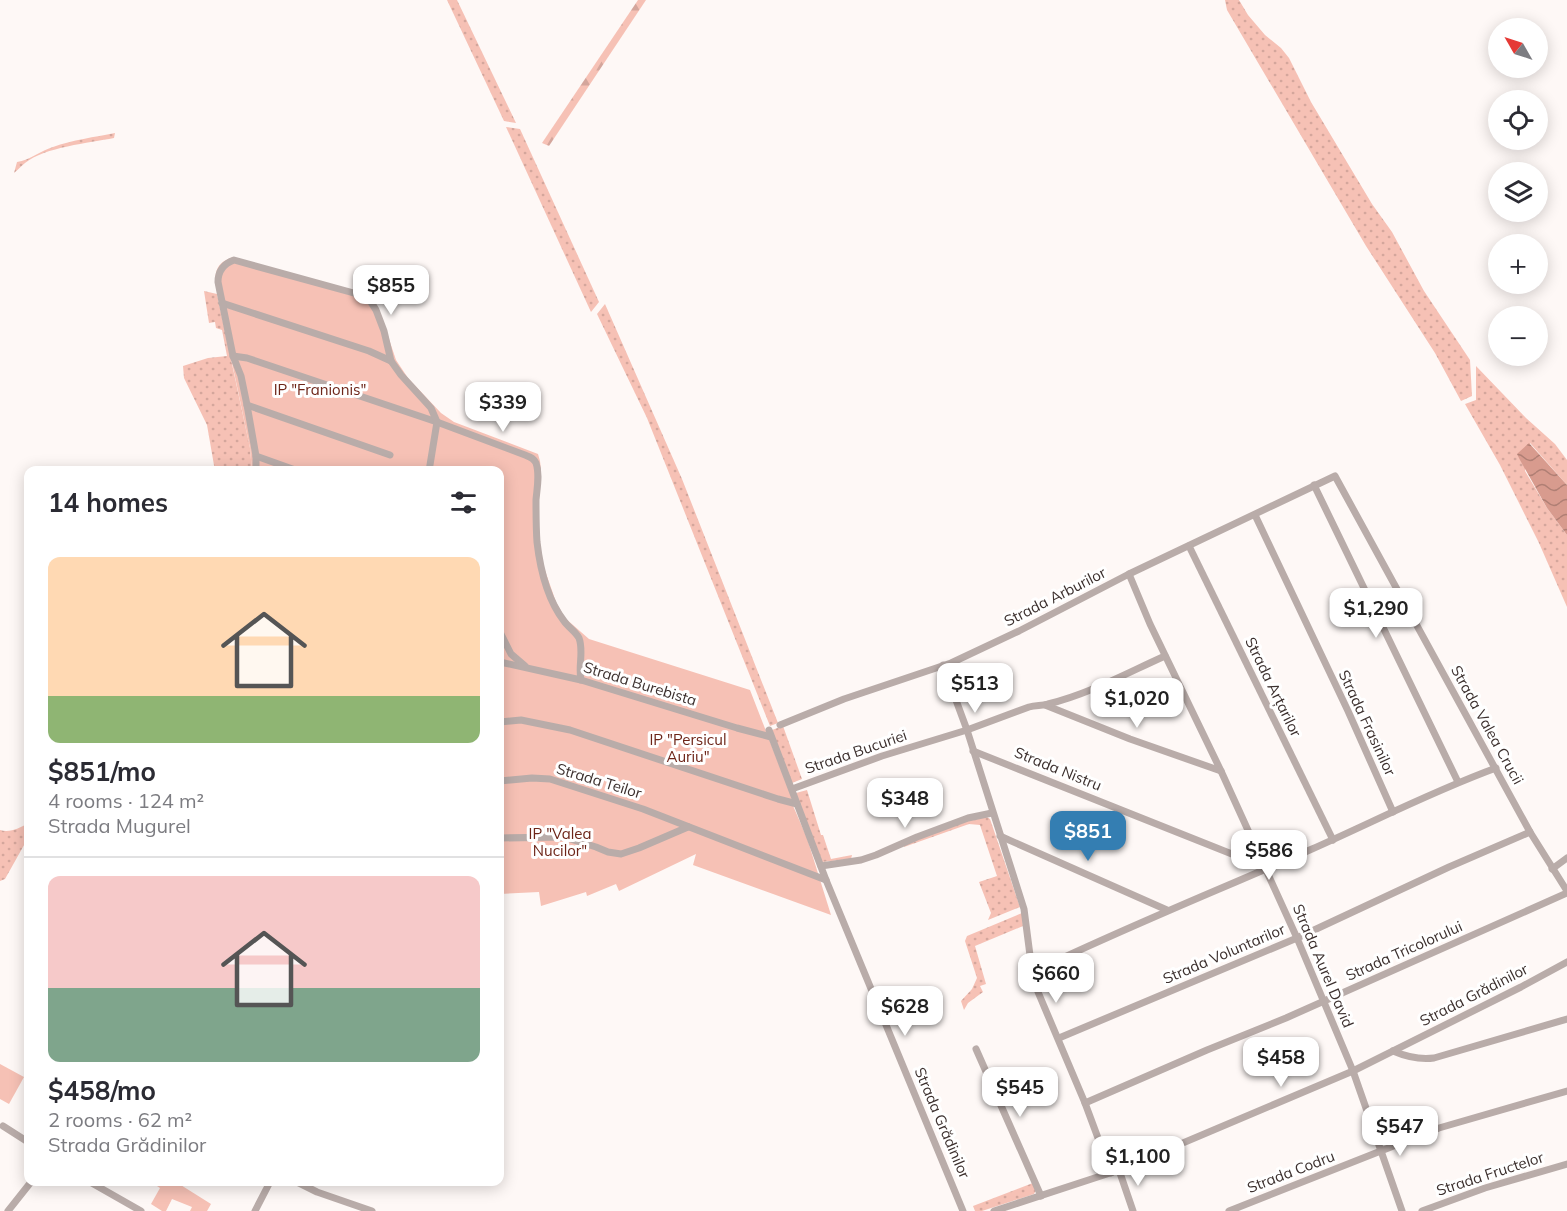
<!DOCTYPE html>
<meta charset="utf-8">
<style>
:root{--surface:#fff;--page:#f2f2f3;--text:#2b2b33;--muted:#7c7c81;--line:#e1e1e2;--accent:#347eb2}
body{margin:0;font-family:Mulish,sans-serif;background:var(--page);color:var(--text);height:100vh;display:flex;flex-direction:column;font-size:22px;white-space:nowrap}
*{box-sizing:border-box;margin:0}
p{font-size:20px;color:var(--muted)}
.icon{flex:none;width:33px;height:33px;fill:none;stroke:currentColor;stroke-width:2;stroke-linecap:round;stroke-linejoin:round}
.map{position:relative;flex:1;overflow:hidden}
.panel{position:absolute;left:24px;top:466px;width:480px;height:720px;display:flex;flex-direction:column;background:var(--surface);border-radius:12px;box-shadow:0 3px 15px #0003}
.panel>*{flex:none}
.needle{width:39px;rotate:309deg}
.controls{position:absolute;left:1488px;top:18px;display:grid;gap:12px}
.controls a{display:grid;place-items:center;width:60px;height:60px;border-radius:50%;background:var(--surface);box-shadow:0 3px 15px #0003;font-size:30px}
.price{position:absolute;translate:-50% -51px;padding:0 14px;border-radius:12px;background:#fff;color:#222;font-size:20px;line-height:39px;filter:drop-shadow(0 2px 3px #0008)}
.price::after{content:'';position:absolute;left:50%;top:36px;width:18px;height:14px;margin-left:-9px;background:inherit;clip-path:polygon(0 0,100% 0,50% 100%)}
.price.selected{background:var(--accent);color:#fff}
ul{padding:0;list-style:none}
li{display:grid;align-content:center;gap:12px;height:318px;padding:0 24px}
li+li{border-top:2px solid var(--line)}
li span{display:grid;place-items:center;height:186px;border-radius:12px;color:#555}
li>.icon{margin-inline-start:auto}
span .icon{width:108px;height:108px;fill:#fffc;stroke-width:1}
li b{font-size:26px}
h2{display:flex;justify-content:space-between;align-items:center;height:72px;padding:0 24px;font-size:26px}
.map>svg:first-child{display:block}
</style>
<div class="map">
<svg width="1567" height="1211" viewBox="0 0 1567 1211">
<defs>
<pattern id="grass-dots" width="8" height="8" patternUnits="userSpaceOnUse" patternTransform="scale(1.5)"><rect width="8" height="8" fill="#f6c1b5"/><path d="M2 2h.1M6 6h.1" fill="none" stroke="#d4a69c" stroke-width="1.8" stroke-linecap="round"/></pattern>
<pattern id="forest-firs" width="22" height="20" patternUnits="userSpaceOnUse" patternTransform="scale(1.5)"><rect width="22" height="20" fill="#f6c1b5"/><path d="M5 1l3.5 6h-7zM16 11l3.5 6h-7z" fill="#d4a69c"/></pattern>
<pattern id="water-waves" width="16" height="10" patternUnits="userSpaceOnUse" patternTransform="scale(1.5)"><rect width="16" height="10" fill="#d89b8e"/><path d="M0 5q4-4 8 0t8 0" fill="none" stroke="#b07f74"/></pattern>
</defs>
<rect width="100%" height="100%" fill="#fef8f6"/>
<g fill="url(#grass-dots)">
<polygon points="447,0 457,0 516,123 504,121"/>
<polygon points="1225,0 1239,0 1248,15 1265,35 1281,48 1289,58 1311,102 1372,204 1392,232 1424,291 1470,360 1472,396 1461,401 1435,353 1366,246 1227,10"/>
<polygon points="506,127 520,129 599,302 591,312"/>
<path d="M115 133 114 138C89 143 45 147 25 163 21 166 18 170 14 173L17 162C30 160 40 151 53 147 72 140 95 137 115 133Z"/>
<polygon points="204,291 217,294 250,448 252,471 215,471 207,425 184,378 183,366 208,358 227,356 222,330 216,328 215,322 209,323"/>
<polygon points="605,304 682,479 778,723 770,726 647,418 597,314"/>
<polygon points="1476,366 1526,418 1555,444 1567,460 1567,485 1530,443 1525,471 1547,508 1567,535 1567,607 1539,543 1500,465 1465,404 1476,400"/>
<polygon points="783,726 802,779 792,783 772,730"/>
<polygon points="807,790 821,835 823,835 831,859 852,855 851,859 822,862 796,793"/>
<polygon points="987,817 990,819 1020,907 988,920 991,913 979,882 997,876 980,825 969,824 904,847 904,845 969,820"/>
<path d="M28 823V838L5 879 0 881V830C10 833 20 828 28 823Z"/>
<polygon points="1022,913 1023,926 975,946 986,984 980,986 983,992 968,1003 964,1010 961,1001 972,989 977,978 965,941 967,936"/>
<polygon points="1033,1183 1036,1190 1034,1194 982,1211 975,1211 973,1206"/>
</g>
<polygon fill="url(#forest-firs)" points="638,0 646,0 549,146 542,143"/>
<g fill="#f6c1b5">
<path d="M233 257 361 294 385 327 396 360 408 378 441 413 454 422 538 454 540 461 541 470 538 514 541 559 556 602 565 618 589 639 750 690 792 798 791 801 807 838 831 915 693 865 696 854 619 891 616 884 587 896 586 892 541 906 539 892 500 894V471H252L250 448 215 282C216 267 219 262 233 257Z"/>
<polygon points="0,1064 24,1077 9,1104 0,1099"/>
<polygon points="151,1182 176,1182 211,1204 207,1211 190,1211 192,1207 172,1199 166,1211 162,1211 151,1204 160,1188"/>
</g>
<polygon fill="url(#water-waves)" points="1529,443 1567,485 1567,535 1547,508 1520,460 1517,454"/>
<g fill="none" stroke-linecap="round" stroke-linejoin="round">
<g stroke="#b9aca9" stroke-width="7">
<polyline points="222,303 369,351 391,361"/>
<path d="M233 356 247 358 437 422 525 455C530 457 534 458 536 463 540 474 537 488 536 500 536 514 536 528 537 542 540 568 547 599 564 621 568 627 575 631 579 638 584 651 578 666 581 680"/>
<polyline points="247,405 390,455"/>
<polyline points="256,456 298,471"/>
<path d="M256 471V456L247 405 241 376 233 356 218 282C218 271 223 264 234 260L361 295 369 299 376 310 384 331 391 361 401 375 431 408 437 422 429 471"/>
<polyline points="1314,485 1458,782"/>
<polyline points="1255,515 1348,711 1393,812"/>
<polyline points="1189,546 1333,840"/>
<polyline points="1129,574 1150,624 1221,771 1297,938 1353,1071 1402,1211"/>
<polyline points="500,632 511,654 525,666"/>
<polyline points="500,662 581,680 737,728 771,737"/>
<polyline points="943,665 967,730 1024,909 1031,963 1038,992 1085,1103 1111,1173"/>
<polyline points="1045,705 1130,739 1221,771"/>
<polyline points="500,722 521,720 570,730 778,799 797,804"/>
<polyline points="780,725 844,699 951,663 1019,631 1129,574 1335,476 1530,832 1567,891"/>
<polyline points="769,730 826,880 963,1211"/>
<polyline points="973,751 1257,864 1266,869"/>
<polyline points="500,781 532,778 550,779 643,809 826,880"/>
<path d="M792 789 882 756 967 730 1029 707C1036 705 1042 706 1048 704 1089 694 1127 673 1165 656"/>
<polyline points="1000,836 1167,910"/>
<polyline points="500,838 564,837 596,847 608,852 621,854 639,848 688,827"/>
<polyline points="821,866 861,860 876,855 917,837 968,818 992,813"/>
<polyline points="1552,869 1567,858"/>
<path d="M1033 972C1124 928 1219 890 1312 849 1373 822 1433 791 1496 768"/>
<polyline points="1059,1038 1297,938 1449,867 1530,832"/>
<polyline points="976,1049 1041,1196"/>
<path d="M1393 1051C1407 1057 1419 1060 1434 1058L1567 1019"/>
<polyline points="1085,1103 1207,1050 1286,1018 1567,893"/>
<polyline points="3,1126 28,1142"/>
<polyline points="1119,1170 1133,1211"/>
<polyline points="90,1182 141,1211"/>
<polyline points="297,1182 317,1192 372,1211"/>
<polyline points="8,1211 31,1182"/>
<polyline points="255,1211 270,1182"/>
<polyline points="994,1211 1119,1170 1353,1071 1521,987 1567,962"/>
<polyline points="1229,1211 1439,1128 1567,1091"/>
<polyline points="1422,1211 1485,1188 1567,1164"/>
</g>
</g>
<g text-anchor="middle" stroke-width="6" stroke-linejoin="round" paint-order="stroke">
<g font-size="15" fill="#6d2518" stroke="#fff">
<text x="320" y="395">IP "Franionis"</text>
<text x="688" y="745">IP "Persicul<tspan x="688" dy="17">Auriu"</tspan></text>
<text x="560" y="839">IP "Valea<tspan x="560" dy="17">Nucilor"</tspan></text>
</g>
<g font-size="15" fill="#3c302e" stroke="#fff">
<text transform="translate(1055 597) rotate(-27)" y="5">Strada Arburilor</text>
<text transform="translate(640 684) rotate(17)" y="5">Strada Burebista</text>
<text transform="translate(1273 687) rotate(64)" y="5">Strada Arțarilor</text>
<text transform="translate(1367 723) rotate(65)" y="5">Strada Frasinilor</text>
<text transform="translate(1487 725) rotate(61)" y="5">Strada Valea Crucii</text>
<text transform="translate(856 752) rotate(-19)" y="5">Strada Bucuriei</text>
<text transform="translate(1058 769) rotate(22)" y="5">Strada Nistru</text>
<text transform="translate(599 781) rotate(17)" y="5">Strada Teilor</text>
<text transform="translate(1404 951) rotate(-24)" y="5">Strada Tricolorului</text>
<text transform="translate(1224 954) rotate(-23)" y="5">Strada Voluntarilor</text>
<text transform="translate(1323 966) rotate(67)" y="5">Strada Aurel David</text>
<text transform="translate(1474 995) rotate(-27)" y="5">Strada Grădinilor</text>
<text transform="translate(942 1123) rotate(67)" y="5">Strada Grădinilor</text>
<text transform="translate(1291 1172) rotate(-21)" y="5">Strada Codru</text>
<text transform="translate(1490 1174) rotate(-18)" y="5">Strada Fructelor</text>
</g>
</g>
</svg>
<div class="controls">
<a><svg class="needle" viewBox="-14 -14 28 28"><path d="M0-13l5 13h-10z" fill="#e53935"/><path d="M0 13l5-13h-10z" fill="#7c7c81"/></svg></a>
<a><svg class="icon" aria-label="locate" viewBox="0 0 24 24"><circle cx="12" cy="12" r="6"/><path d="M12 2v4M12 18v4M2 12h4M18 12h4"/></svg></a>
<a><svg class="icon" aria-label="layers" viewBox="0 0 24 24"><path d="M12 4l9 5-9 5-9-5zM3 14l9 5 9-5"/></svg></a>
<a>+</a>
<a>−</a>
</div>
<b class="price" style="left:391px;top:316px">$855</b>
<b class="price" style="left:503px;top:433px">$339</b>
<b class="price" style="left:1376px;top:639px">$1,290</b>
<b class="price" style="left:975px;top:714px">$513</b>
<b class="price" style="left:1137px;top:729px">$1,020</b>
<b class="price" style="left:905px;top:829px">$348</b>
<b class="price selected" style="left:1088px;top:862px">$851</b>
<b class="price" style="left:1269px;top:881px">$586</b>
<b class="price" style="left:1056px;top:1004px">$660</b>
<b class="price" style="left:905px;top:1037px">$628</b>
<b class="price" style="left:1281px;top:1088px">$458</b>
<b class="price" style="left:1020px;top:1118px">$545</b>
<b class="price" style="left:1400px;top:1157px">$547</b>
<b class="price" style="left:1138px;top:1187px">$1,100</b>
<section class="panel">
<h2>14 homes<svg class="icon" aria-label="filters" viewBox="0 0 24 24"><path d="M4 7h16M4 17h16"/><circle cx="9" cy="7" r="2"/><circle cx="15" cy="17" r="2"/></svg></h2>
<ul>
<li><span style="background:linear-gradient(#ffd9b3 75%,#8fb573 0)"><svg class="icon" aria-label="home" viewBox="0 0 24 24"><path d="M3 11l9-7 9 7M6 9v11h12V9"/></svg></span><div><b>$851/mo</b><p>4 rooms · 124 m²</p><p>Strada Mugurel</p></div></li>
<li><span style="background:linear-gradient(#f6c9c9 60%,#7fa58c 0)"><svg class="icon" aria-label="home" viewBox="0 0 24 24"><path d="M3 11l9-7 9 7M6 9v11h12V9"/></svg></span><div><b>$458/mo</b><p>2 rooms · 62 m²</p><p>Strada Grădinilor</p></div></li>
</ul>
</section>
</div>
